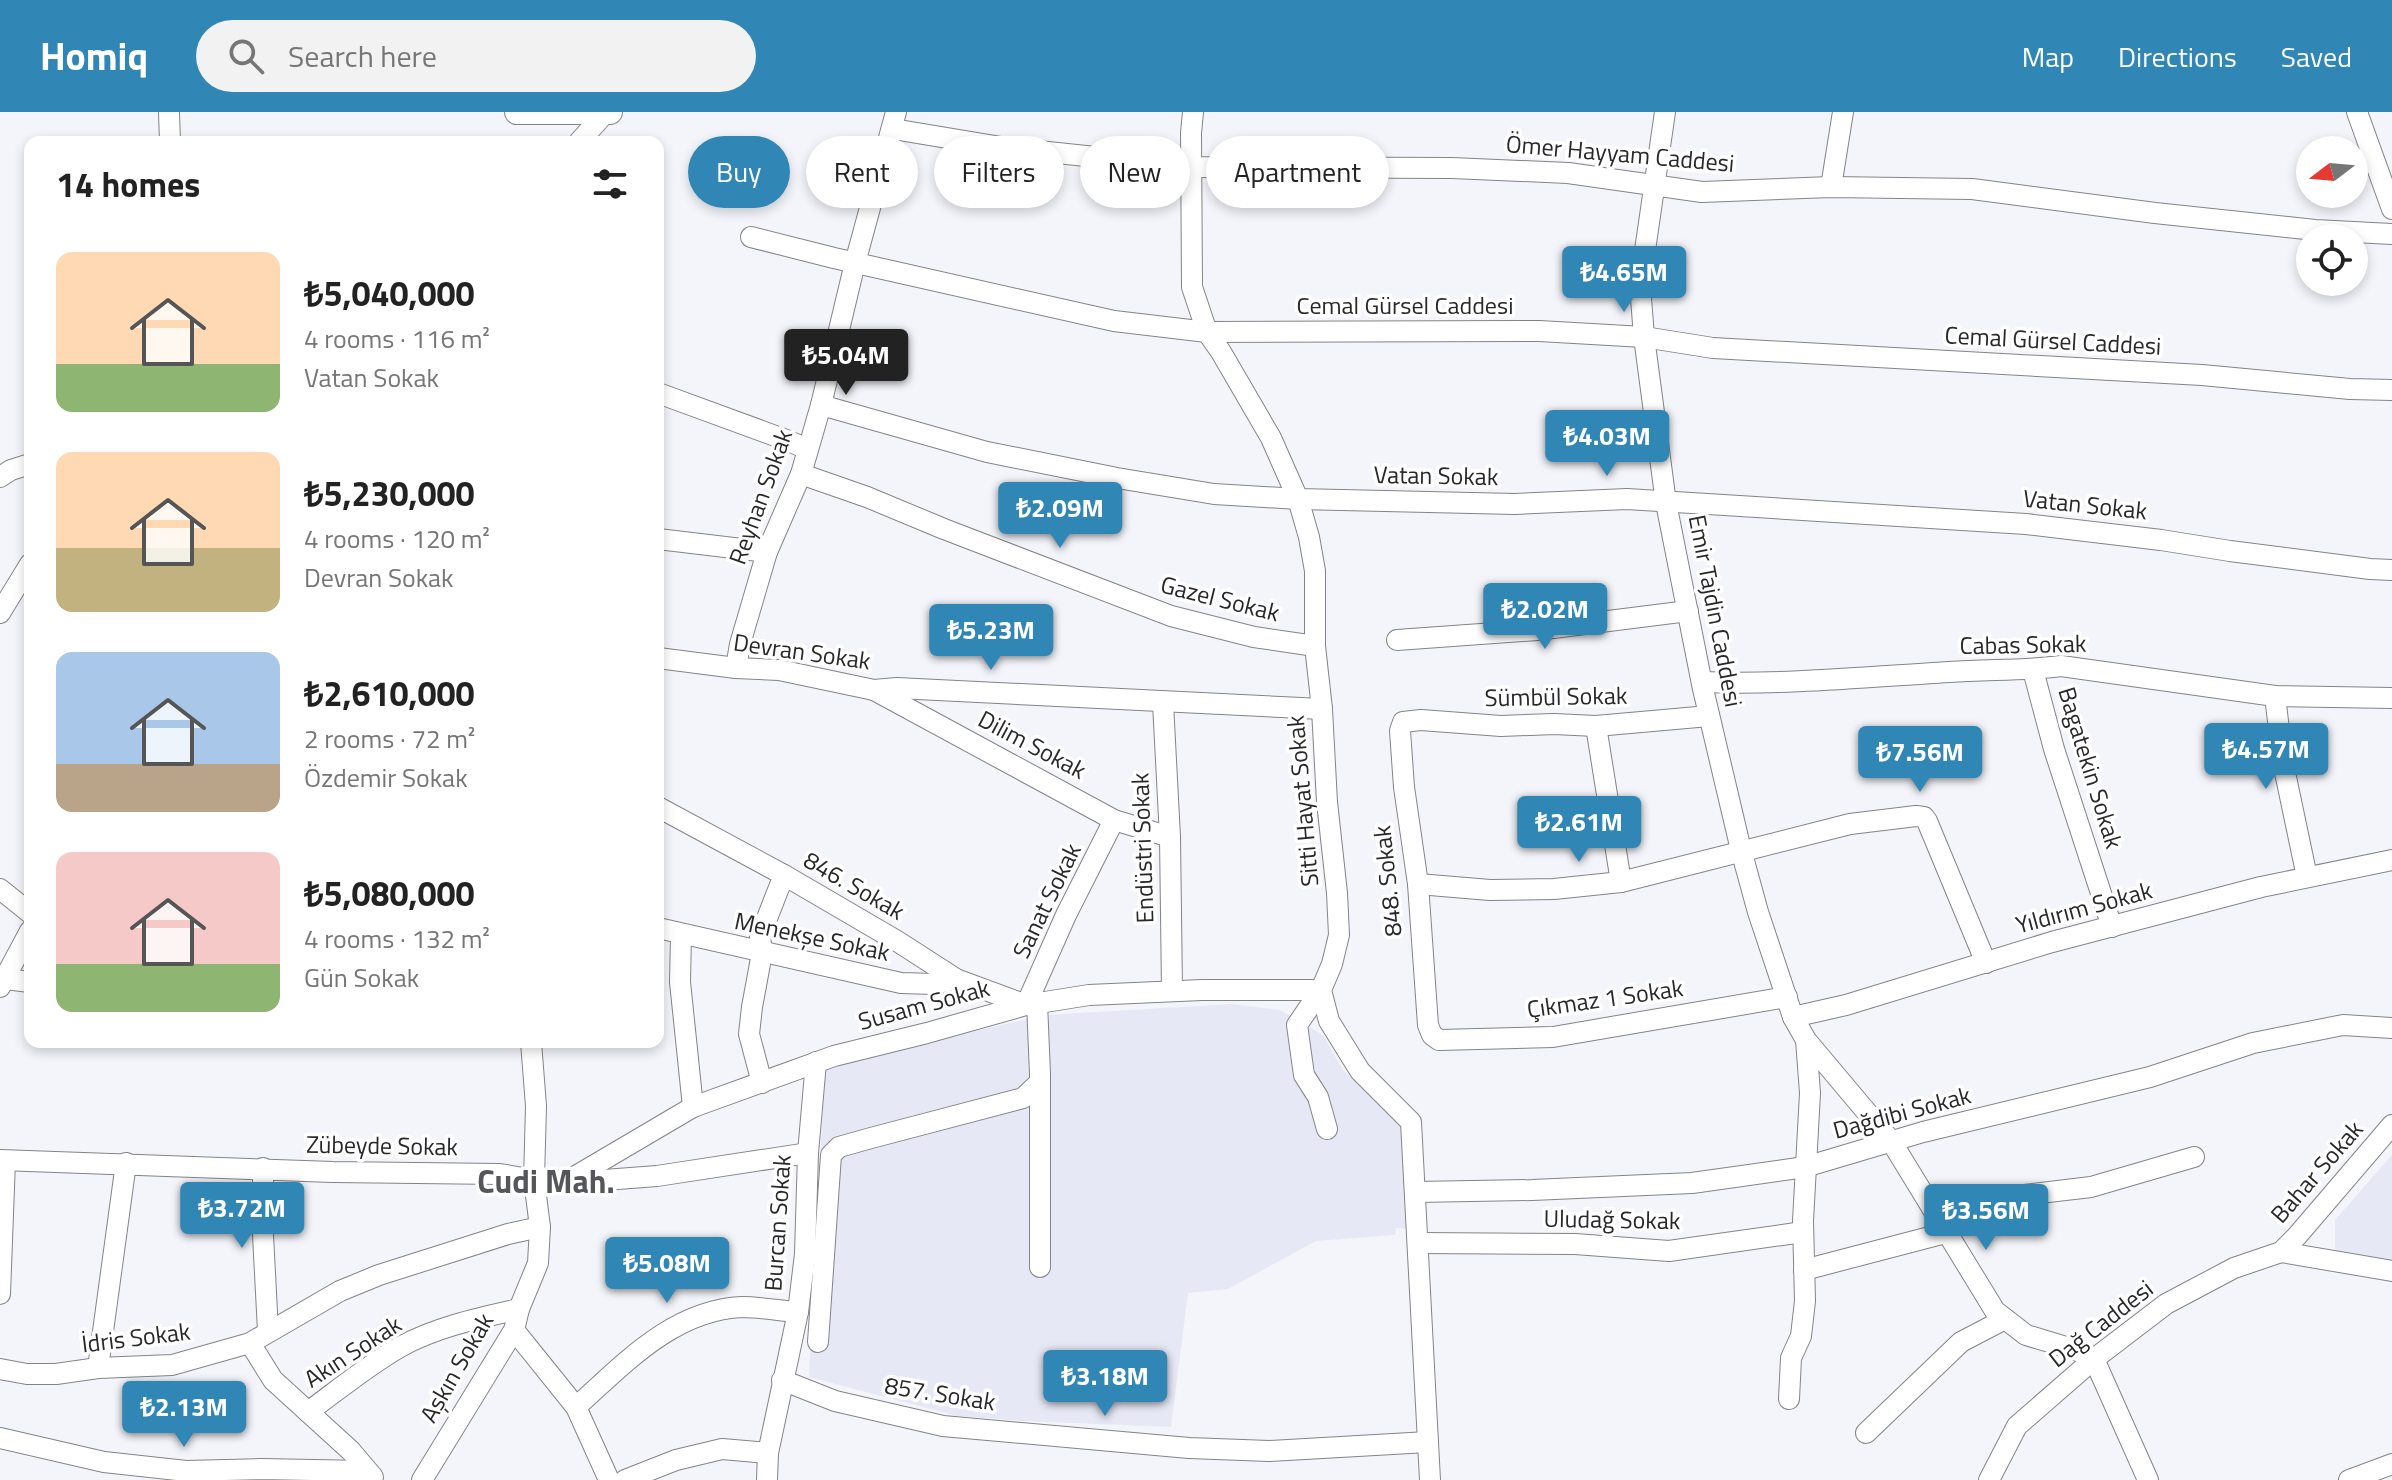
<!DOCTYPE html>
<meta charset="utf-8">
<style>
:root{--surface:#fff;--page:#f2f2f2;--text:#222;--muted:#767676;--accent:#3086b5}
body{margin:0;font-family:"Titillium Web",sans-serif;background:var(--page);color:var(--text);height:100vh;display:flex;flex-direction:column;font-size:30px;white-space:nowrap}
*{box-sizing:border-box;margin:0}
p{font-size:26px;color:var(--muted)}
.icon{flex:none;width:44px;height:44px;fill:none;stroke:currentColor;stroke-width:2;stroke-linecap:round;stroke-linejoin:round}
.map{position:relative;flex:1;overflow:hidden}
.side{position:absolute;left:24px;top:24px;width:640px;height:912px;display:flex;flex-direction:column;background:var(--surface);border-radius:16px;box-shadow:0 4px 12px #0003}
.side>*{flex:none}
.guide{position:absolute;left:688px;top:24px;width:760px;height:72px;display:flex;gap:16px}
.needle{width:52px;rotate:254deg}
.controls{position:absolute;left:2296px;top:24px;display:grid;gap:16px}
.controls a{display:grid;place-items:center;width:72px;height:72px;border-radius:50%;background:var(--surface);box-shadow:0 4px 12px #0003;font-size:40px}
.price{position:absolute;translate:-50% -68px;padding:0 18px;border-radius:8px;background:var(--accent);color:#fff;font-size:26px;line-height:52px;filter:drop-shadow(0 2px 4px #0008)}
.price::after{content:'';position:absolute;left:50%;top:48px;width:24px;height:18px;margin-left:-12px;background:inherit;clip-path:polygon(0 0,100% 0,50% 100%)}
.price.active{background:#222;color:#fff}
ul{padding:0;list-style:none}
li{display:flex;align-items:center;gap:24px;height:200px;padding:0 32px}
li span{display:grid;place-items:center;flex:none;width:224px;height:160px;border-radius:16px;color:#555}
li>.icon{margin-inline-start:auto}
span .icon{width:96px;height:96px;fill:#fffc;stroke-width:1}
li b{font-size:34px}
h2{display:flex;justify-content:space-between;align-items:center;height:96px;padding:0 32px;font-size:34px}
.pill{padding:0 28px;border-radius:36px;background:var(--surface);box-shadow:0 4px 12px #0003;font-size:28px;line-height:72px}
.pill.active{background:var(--accent);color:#fff}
header{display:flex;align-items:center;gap:48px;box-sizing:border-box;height:112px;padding:0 40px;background:var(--accent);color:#fff}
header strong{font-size:38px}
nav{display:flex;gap:44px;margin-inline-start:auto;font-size:28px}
.search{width:560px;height:72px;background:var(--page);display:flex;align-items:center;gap:20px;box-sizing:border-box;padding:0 28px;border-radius:44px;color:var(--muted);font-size:30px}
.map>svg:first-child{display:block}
</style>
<header>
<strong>Homiq</strong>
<div class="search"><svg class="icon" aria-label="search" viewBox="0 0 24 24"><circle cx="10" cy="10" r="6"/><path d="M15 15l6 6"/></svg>Search here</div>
<nav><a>Map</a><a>Directions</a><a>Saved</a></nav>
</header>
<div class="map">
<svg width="2392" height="1368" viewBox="0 0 2392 1368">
<rect width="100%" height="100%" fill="#f4f5fb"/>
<g fill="#e6e8f5">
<polygon points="1232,892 1280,898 1323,923 1343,958 1384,996 1404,1018 1410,1117 1396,1116 1395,1123 1316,1129 1228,1177 1188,1181 1171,1315 1024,1309 957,1304 809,1265 825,953 1046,903"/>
<polygon points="2392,1043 2392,1152 2335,1142 2335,1108"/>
</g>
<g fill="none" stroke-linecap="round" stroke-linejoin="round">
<g stroke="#838488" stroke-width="22">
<g id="minor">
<polyline points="169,0 170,30"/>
<polyline points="1193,0 1191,21 1192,175 1207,220 1221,240 1271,326 1298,387 1309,425 1315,459 1315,534 1322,597 1327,690 1337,781 1339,823 1332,852 1321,878 1329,909 1360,959 1411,1010 1430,1368"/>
<polyline points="1665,0 1640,173 1644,225 1666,391 1703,577 1741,738 1758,800 1793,905 1806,928 1891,1029 1995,1199 2026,1223 2076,1238 2094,1247 2148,1368"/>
<polyline points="2357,0 2392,97"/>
<polyline points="893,17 1001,35 1190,55 1452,56 1568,61 1702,80 1831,75 1972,77 2155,101 2315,118 2392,122"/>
<polyline points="579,30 606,0"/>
<polyline points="1831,75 1843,0"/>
<polyline points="751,125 834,146 1114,209 1207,220 1539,219 1644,225 1713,236 2202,263 2350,277 2392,278"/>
<polyline points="658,281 789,329 807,337"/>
<polyline points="821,293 987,340 1117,366 1214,382 1298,387 1515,392 1627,387 2026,412 2161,428 2230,439 2370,457 2392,458"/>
<polyline points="801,362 867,385 944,417 1171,504 1254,525 1315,534"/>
<polyline points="0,365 11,358 30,352"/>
<polyline points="658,427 767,440"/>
<polyline points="0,501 30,452"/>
<polyline points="1397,528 1537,518 1688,499"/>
<polyline points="658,546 736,556 779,558 874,578 897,576 1322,597"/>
<polyline points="736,556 740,532 767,440 801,362 821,293 855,151 896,0"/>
<polyline points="2033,558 2054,637 2112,815"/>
<path d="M1702 570C1785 573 1866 565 1949 560 1987 557 2024 559 2061 554L2275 584 2392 586"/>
<polyline points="874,578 1114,708 1170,725"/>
<polyline points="2275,584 2283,651 2307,765"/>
<polyline points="1163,591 1170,725 1172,879"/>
<polyline points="1709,604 1596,614 1554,612 1501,614 1421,608 1403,610 1400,619 1404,675 1418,772 1428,913 1432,923 1439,928 1553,925 1787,885"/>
<polyline points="1596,614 1621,770"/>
<polyline points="658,695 784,763 897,829 956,867 1026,893 1066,803 1114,708"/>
<polyline points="1418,772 1490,778 1554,777 1621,770 1850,712 1916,704 1924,705 1927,709 1986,851"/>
<polyline points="0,777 30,801"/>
<polyline points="658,816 901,871 934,872 956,867"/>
<polyline points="681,823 680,870 693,995"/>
<polyline points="5,867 30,870"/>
<polyline points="0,875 30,819"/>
<polyline points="1321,878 1297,913 1304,963 1318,985 1327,1017"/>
<polyline points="1037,891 1040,962 1040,1155"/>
<polyline points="1793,905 1846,893 2052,830 2261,775 2392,748"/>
<polyline points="762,971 749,922 752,895 762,841 760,824 784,763"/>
<polyline points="0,1048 333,1060 500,1062 534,1068 591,1069 657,1064 808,1041"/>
<polyline points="263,1056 263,1123 268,1219"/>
<polyline points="569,1068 693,995 834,944 927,921 1026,893 1089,883 1202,878 1321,878"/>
<polyline points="1416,1080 1532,1078 1692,1071 1805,1055 1923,1020 2150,965 2253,931 2343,913 2392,916"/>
<polyline points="1934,1098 2007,1085 2091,1075 2194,1045"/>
<polyline points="1418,1131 1575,1132 1669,1139 1803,1120"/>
<polyline points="2281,1140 2392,1159"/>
<polyline points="1804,1158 1949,1120"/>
<polyline points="0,1182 5,1049"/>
<polyline points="514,1218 576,1295 609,1368"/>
<polyline points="818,1230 831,1043 839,1035 871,1026 1023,986 1040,970"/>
<polyline points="250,1231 273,1268 351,1339 373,1365"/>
<polyline points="98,1256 126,1051"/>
<polyline points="0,1257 27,1262 56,1262 98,1256 172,1253 250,1231 340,1179 379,1163 508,1122 540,1115"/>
<polyline points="782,1268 835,1289 943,1314 1189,1336 1269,1339 1428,1330"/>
<polyline points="1789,1287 1791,1246 1801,1224 1805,1189 1803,1109 1810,981 1806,928"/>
<path d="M576 1295C624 1252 673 1198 742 1195 760 1195 780 1199 798 1200"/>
<path d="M308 1300C338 1278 367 1254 400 1235 436 1215 479 1206 519 1197"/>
<polyline points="1866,1321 1961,1230 2005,1207"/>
<polyline points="0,1326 104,1350 186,1359 261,1357 366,1359"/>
<polyline points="422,1368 514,1218 519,1197 538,1151 540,1115 534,1068 536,994 531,930"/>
<polyline points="625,1368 676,1348 722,1337 768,1341"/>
<polyline points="767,1368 768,1341 798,1200 805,1142 808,1041 816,950"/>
<polyline points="1989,1368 2017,1314 2094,1247 2166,1192 2234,1156 2281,1140 2297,1124 2392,1013"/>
<polyline points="2349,1368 2392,1352"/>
</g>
</g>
<g stroke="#838488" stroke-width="26">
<polyline id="major" points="517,0 610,0"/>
</g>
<use href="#minor" stroke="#fff" stroke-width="20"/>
<use href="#major" stroke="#fff" stroke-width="24"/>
</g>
<g text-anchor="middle" stroke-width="7" stroke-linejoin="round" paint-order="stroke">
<g font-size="24" fill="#28282a" stroke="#fff">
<text transform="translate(1620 42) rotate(5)" y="8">Ömer Hayyam Caddesi</text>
<text x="1405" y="202">Cemal Gürsel Caddesi</text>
<text transform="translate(2053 229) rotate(3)" y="8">Cemal Gürsel Caddesi</text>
<text transform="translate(1436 364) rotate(1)" y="8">Vatan Sokak</text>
<text transform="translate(761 385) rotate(-70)" y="8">Reyhan Sokak</text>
<text transform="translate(2085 393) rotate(6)" y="8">Vatan Sokak</text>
<text transform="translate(1220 487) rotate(14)" y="8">Gazel Sokak</text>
<text transform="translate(1715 499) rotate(79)" y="8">Emir Tajdin Caddesi</text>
<text transform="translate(2023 533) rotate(-1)" y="8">Cabas Sokak</text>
<text transform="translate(802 540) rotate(8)" y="8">Devran Sokak</text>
<text transform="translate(1556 585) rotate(-1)" y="8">Sümbül Sokak</text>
<text transform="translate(1032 633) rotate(28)" y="8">Dilim Sokak</text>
<text transform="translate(2090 656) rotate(73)" y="8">Bagatekin Sokak</text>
<text transform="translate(1303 689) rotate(-95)" y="8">Sitti Hayat Sokak</text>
<text transform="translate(1143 736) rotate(-92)" y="8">Endüstri Sokak</text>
<text transform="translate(1388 769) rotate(-96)" y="8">848. Sokak</text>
<text transform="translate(854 774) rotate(30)" y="8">846. Sokak</text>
<text transform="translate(1047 789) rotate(-64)" y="8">Sanat Sokak</text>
<text transform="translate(2084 796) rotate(-15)" y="8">Yıldırım Sokak</text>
<text transform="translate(812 825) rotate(12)" y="8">Menekşe Sokak</text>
<text transform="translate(1605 887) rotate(-8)" y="8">Çıkmaz 1 Sokak</text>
<text transform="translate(924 893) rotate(-15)" y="8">Susam Sokak</text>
<text transform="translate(1902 1001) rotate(-15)" y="8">Dağdibi Sokak</text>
<text transform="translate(382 1034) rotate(1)" y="8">Zübeyde Sokak</text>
<text transform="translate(2317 1060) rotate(-49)" y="8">Bahar Sokak</text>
<text transform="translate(1612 1108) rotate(1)" y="8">Uludağ Sokak</text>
<text transform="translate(778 1111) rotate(-86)" y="8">Burcan Sokak</text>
<text transform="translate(2101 1212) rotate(-38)" y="8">Dağ Caddesi</text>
<text transform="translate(136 1226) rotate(-7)" y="8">İdris Sokak</text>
<text transform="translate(353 1240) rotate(-33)" y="8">Akın Sokak</text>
<text transform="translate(457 1256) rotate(-60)" y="8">Aşkın Sokak</text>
<text transform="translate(940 1282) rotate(9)" y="8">857. Sokak</text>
</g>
<g font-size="32" font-weight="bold" fill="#55565a" stroke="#fff">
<text x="546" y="1081">Cudi Mah.</text>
</g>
</g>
</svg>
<div class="controls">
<a><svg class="needle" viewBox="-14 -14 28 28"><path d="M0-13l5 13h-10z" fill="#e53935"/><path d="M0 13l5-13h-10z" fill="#767676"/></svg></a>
<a><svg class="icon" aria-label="locate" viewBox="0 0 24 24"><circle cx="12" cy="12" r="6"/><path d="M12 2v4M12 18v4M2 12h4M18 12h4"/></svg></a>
</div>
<b class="price" style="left:1624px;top:202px">₺4.65M</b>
<b class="price active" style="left:846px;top:285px">₺5.04M</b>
<b class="price" style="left:1607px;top:366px">₺4.03M</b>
<b class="price" style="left:1060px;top:438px">₺2.09M</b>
<b class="price" style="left:1545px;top:539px">₺2.02M</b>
<b class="price" style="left:991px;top:560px">₺5.23M</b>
<b class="price" style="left:2266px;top:679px">₺4.57M</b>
<b class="price" style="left:1920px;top:682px">₺7.56M</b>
<b class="price" style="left:1579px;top:752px">₺2.61M</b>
<b class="price" style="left:242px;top:1138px">₺3.72M</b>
<b class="price" style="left:1986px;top:1140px">₺3.56M</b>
<b class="price" style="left:667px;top:1193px">₺5.08M</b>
<b class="price" style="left:1105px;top:1306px">₺3.18M</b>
<b class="price" style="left:184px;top:1337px">₺2.13M</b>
<div class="guide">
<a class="pill active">Buy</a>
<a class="pill">Rent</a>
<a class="pill">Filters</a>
<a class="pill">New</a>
<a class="pill">Apartment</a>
</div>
<section class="side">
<h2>14 homes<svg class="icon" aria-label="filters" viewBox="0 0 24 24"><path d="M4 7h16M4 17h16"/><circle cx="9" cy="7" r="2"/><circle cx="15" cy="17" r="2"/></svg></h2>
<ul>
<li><span style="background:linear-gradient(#ffd9b3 70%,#8fb573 0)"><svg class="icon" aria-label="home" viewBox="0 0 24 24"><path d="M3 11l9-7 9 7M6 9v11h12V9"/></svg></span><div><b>₺5,040,000</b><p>4 rooms · 116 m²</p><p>Vatan Sokak</p></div></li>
<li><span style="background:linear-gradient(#ffd9b3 60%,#c2b280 0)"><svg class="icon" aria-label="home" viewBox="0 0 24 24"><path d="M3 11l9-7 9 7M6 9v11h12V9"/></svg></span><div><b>₺5,230,000</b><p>4 rooms · 120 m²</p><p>Devran Sokak</p></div></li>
<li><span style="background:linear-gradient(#a9c7e8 70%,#b9a48a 0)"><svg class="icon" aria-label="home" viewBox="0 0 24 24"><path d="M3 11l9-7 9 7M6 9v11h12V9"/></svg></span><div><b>₺2,610,000</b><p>2 rooms · 72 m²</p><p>Özdemir Sokak</p></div></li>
<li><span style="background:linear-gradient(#f6c9c9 70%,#8fb573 0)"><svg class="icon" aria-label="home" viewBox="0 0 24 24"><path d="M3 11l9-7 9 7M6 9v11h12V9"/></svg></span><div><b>₺5,080,000</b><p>4 rooms · 132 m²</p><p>Gün Sokak</p></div></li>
</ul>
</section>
</div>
